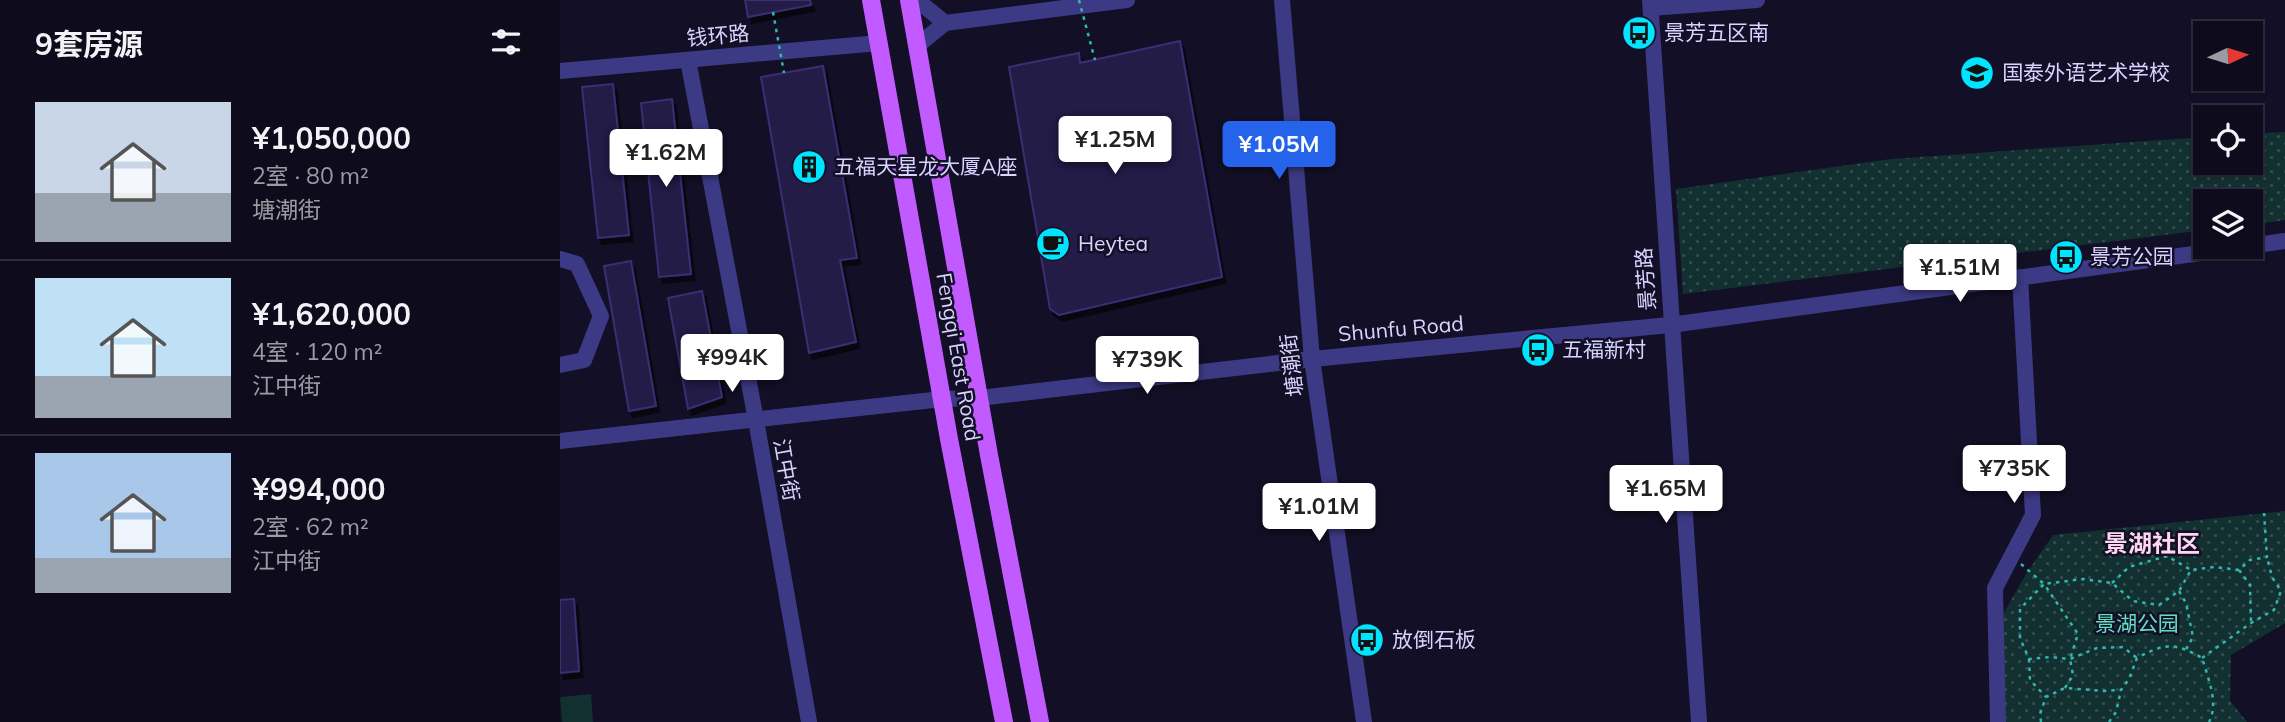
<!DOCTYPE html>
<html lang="zh">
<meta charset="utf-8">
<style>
:root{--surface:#0e0b1c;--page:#171425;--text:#f1f3f6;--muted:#9b9ba3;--line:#2e2b3b;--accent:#2563eb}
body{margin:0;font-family:Mulish,"Noto Sans SC",sans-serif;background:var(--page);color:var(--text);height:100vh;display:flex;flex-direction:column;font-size:26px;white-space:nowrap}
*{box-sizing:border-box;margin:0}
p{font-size:23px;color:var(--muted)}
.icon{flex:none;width:38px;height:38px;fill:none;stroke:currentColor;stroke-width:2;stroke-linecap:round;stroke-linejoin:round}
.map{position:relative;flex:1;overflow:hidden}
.side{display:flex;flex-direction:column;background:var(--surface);width:560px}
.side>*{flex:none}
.needle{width:46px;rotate:86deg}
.fabs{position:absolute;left:1633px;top:21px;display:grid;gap:14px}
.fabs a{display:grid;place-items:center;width:70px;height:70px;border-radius:0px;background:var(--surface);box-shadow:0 2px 5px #0004,0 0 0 2px var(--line);font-size:35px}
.price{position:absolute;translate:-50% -60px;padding:0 16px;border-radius:7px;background:#fff;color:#222;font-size:23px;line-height:46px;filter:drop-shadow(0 2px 4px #0008)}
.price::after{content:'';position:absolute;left:50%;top:42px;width:21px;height:16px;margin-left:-10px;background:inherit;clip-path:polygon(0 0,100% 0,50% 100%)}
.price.current{background:var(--accent);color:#fff}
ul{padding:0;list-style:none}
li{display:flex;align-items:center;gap:21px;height:175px;padding:0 35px}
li+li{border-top:2px solid var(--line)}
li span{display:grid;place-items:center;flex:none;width:196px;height:140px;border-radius:0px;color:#555}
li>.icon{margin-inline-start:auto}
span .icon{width:84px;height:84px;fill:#fffc;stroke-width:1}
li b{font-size:30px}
h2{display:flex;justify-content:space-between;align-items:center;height:84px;padding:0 35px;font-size:30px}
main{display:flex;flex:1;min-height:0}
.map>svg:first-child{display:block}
</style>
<main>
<section class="side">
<h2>9套房源<svg class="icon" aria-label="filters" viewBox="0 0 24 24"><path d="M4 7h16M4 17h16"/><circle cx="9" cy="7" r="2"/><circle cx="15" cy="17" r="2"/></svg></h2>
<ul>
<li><span style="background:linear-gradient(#c9d6e8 65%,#9aa5b1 0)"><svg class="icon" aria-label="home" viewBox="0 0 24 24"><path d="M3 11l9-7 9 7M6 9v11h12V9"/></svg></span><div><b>¥1,050,000</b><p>2室 · 80 m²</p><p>塘潮街</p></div></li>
<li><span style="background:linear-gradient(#bfe0f5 70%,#9aa5b1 0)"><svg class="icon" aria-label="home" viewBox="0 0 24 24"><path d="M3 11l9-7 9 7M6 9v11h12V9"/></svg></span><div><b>¥1,620,000</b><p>4室 · 120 m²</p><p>江中街</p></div></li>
<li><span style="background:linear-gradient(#a9c7e8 75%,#9aa5b1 0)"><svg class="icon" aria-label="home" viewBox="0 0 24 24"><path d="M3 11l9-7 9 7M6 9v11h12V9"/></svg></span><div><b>¥994,000</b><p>2室 · 62 m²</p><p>江中街</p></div></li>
</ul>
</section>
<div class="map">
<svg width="1725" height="722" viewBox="0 0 1725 722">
<defs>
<pattern id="park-dots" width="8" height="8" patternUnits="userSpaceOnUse" patternTransform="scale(1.75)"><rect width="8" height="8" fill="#12302f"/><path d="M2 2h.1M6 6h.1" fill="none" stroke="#344d4e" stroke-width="1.8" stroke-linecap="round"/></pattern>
<filter id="shadow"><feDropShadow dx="3.5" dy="6" stdDeviation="0" flood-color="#0009"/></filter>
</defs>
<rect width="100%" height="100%" fill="#130f26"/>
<g fill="url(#park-dots)">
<polygon points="1725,132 1725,220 1691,225 1690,201 1645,201 1645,230 1123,294 1116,189 1331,159 1645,137 1645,163 1690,163 1691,134"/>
<polygon points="1725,511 1725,623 1671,655 1670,701 1687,722 1446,722 1439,621 1466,574 1493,535"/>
</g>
<polygon fill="#12302f" points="31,694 33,722 2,722 0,697"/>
<g fill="#241b47" stroke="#3b2d73" stroke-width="2" filter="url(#shadow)">
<polygon points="185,0 250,0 251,5 188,17"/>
<polygon points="620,41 662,277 499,315 490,309 449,67 519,53 520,63"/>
<polygon points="263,66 297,258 280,260 296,342 249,353 201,77"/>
<polygon points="53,84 69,235 38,238 22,87"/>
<polygon points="112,99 131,274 99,277 81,103"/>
<polygon points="71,261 96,406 69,411 44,266"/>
<polygon points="142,291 162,397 128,409 108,298"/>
<polygon points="14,599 19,671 0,673 0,600"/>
</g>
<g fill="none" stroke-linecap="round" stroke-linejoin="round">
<g stroke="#2fb8b0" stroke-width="2.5" stroke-dasharray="3.5 5" stroke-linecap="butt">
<polyline points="1461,564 1484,584 1523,579 1552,583 1573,601 1599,605 1619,591 1631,570 1654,567 1679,570 1690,560 1707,557 1704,513"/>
<polyline points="1679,570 1690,585 1691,622"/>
<polyline points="1552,583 1569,567 1607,556 1631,570"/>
<polyline points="1619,591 1626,603 1633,637 1626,649"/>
<polyline points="1642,658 1691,623 1714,610 1721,591 1712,577 1707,557"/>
<polyline points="1469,659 1470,680 1486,697"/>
<polyline points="1505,688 1513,675 1510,659 1518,634 1484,584 1460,609 1460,638 1469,659 1490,657 1510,659 1537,648 1563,647 1577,658"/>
<path d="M1481 722 1480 714 1486 697 1505 688 1544 691 1561 690 1569 679 1577 658C1605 643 1614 642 1642 658 1648 678 1659 703 1649 722"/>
<polyline points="1549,722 1556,712 1561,690"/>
</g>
<g stroke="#3d3a85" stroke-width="16">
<polyline points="357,0 385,23"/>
<polyline points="722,0 752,359 804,722"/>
<polyline points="1090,0 1139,722"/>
<polyline points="1091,8 1197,0"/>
<polyline points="357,46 385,23 567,0"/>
<polyline points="128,60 196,420 249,722"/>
<polyline points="0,71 319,43"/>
<polyline points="1690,246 1725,241"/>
<polyline points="0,259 17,264 41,316 24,360 0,365"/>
<polyline points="0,441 382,399 419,398 752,359 1110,325 1685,247"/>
<polyline points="1438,722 1435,588 1473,515 1460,277"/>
</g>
<g stroke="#c25bff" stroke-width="18">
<polyline points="311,0 389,439 444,722"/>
<polyline points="349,0 429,455 480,722"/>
</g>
<g stroke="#2fb8b0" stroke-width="2.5" stroke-dasharray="3.5 5" stroke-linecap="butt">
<polyline points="519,0 535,60"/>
<polyline points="213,12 224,73"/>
</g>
</g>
<defs>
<g id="bus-disc" transform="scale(1.75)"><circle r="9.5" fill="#00e5ff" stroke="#130f26"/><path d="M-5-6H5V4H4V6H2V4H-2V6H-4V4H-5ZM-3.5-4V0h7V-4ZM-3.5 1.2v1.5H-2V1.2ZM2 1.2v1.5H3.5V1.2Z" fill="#111"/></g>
<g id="school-disc" transform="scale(1.75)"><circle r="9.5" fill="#00e5ff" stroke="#130f26"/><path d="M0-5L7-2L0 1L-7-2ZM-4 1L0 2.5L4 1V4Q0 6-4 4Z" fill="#111"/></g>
<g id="building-disc" transform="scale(1.75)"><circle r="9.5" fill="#00e5ff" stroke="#130f26"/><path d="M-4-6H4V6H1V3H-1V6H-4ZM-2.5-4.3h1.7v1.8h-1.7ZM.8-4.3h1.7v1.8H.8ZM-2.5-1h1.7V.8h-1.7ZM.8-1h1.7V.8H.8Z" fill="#111"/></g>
<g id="cafe-disc" transform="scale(1.75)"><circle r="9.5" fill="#00e5ff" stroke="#130f26"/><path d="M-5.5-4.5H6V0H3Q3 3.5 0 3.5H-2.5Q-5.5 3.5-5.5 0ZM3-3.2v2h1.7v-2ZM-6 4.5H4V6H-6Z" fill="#111"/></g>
</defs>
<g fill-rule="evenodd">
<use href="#bus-disc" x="1079" y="33"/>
<use href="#school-disc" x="1417" y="73"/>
<use href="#building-disc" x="249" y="167"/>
<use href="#cafe-disc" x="493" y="244"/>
<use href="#bus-disc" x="1506" y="257"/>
<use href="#bus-disc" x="978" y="350"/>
<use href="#bus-disc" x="807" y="640"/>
</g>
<g text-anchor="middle" stroke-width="5" stroke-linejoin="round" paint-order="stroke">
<g font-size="21" fill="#d9d4ff" stroke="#130f26" text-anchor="start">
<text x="1104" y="40">景芳五区南</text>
<text x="1442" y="80">国泰外语艺术学校</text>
<text x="274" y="174">五福天星龙大厦A座</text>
<text x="518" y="251">Heytea</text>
<text x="1530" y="264">景芳公园</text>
<text x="1002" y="357">五福新村</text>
<text x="832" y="647">放倒石板</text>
</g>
<g font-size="21" fill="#d9d4ff" stroke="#130f26">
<text transform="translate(158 36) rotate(-5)" y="7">钱环路</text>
<text transform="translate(1086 279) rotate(-94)" y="7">景芳路</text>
<text transform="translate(841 329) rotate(-5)" y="7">Shunfu Road</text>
<text transform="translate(398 357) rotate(80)" y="7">Fengqi East Road</text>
<text transform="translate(732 365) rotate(-97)" y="7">塘潮街</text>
<text transform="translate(226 470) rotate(80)" y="7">江中街</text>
</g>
<g font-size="21" fill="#5fe0c0" stroke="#130f26">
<text x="1577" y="631">景湖公园</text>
</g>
<g font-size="24" font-weight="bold" fill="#ffd6f0" stroke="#130f26">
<text x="1592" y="552">景湖社区</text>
</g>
</g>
</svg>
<div class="fabs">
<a><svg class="needle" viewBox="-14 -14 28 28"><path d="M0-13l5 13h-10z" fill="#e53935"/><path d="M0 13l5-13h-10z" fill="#9b9ba3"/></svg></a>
<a><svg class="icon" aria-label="locate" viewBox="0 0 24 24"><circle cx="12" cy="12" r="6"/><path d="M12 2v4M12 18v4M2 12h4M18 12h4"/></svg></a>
<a><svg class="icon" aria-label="layers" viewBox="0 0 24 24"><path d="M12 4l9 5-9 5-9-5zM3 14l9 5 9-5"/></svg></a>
</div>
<b class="price" style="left:555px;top:176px">¥1.25M</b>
<b class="price current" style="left:719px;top:181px">¥1.05M</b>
<b class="price" style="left:106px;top:189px">¥1.62M</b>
<b class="price" style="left:1400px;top:304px">¥1.51M</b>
<b class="price" style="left:172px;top:394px">¥994K</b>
<b class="price" style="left:587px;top:396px">¥739K</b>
<b class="price" style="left:1454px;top:505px">¥735K</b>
<b class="price" style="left:1106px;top:525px">¥1.65M</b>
<b class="price" style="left:759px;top:543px">¥1.01M</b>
</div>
</main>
